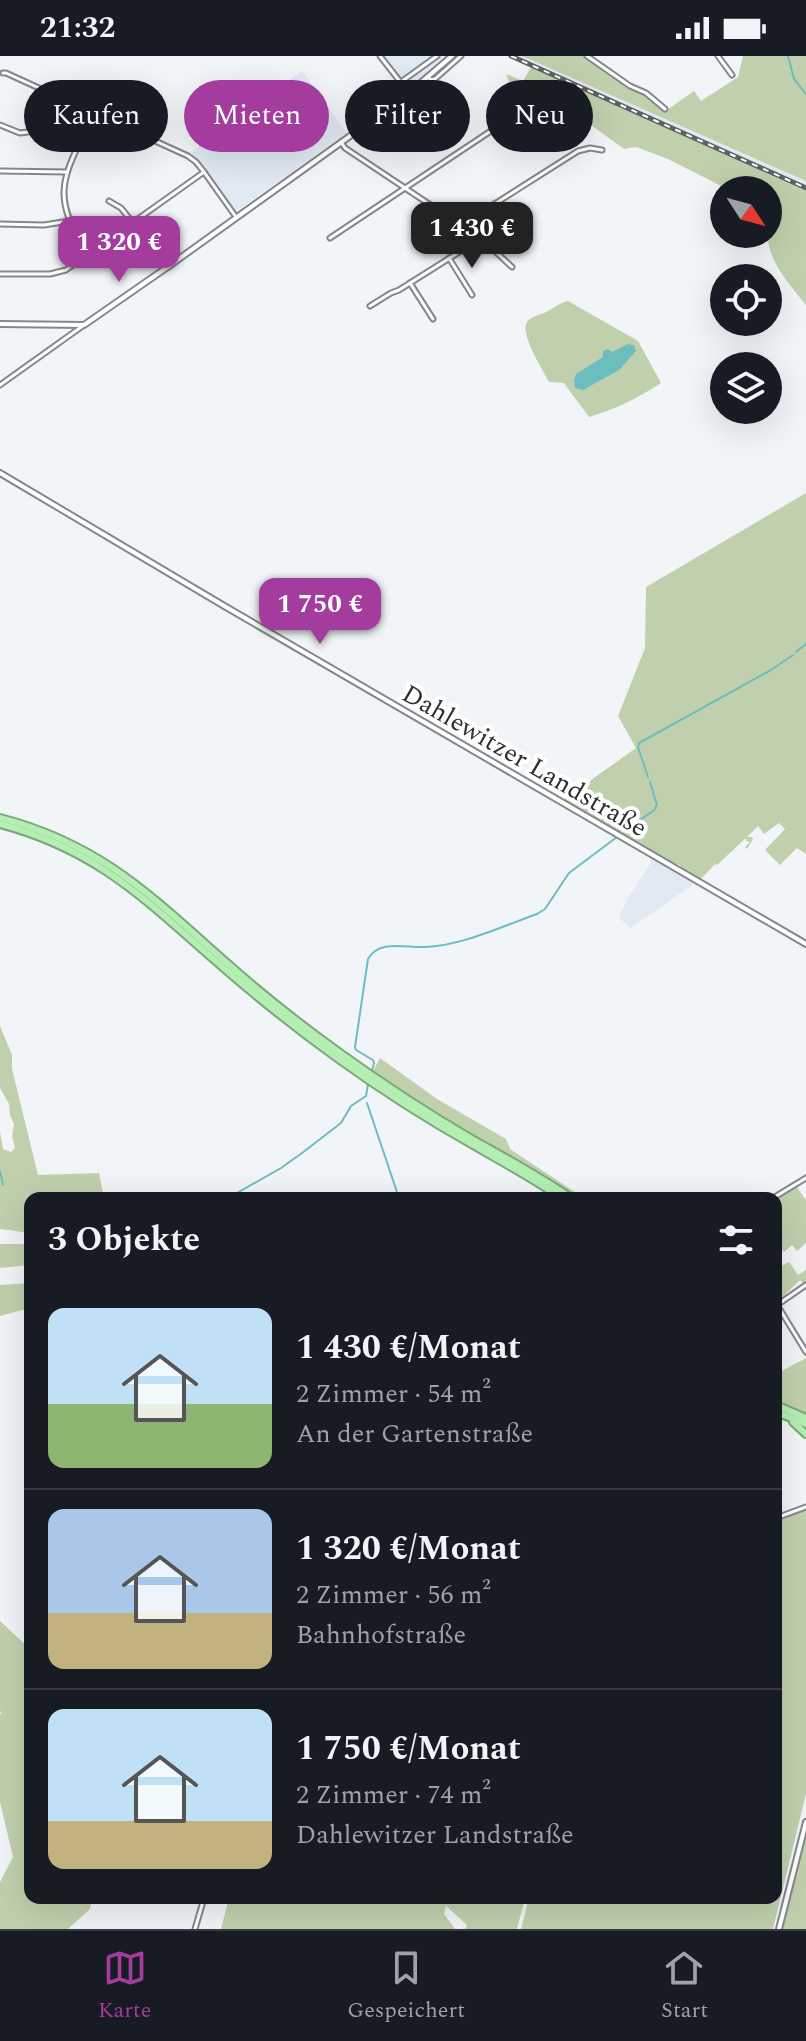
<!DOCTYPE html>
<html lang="de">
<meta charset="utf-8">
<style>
:root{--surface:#171b24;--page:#20242c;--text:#f1f3f6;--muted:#9ea1a6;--line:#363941;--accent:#a43c9e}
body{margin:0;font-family:Spectral,serif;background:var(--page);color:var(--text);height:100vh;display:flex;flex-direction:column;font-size:30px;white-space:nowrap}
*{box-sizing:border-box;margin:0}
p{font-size:26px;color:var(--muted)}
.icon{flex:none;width:44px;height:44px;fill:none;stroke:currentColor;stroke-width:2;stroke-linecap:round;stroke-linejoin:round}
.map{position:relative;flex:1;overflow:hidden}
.details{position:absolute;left:24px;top:1136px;width:758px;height:712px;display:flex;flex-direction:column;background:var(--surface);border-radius:16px;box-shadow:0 8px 32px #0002}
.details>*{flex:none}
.guide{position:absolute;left:24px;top:24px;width:758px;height:72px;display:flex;gap:16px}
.needle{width:52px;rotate:126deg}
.fabs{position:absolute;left:710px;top:120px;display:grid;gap:16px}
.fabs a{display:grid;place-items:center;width:72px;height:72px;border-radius:50%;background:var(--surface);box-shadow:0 8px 32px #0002;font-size:40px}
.price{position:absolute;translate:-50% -68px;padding:0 18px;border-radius:16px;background:var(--accent);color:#fff;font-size:26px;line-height:52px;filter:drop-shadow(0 2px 4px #0008)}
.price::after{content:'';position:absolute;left:50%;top:48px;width:24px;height:18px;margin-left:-12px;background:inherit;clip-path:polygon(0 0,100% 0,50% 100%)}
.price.active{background:#222;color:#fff}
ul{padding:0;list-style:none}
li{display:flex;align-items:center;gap:24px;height:200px;padding:0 24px}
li+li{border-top:2px solid var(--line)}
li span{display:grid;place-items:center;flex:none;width:224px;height:160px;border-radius:16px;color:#555}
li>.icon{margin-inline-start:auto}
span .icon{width:96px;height:96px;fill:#fffc;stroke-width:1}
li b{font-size:34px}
h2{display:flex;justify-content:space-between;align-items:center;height:96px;padding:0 24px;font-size:34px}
.chip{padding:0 28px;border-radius:36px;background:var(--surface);box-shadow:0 8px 32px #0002;font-size:28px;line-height:72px}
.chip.active{background:var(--accent);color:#fff}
.status{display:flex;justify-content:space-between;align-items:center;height:56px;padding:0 40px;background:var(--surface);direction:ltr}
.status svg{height:22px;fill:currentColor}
.menu{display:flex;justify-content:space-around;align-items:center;height:112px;border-top:2px solid var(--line);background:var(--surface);font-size:22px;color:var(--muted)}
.menu a{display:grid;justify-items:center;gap:4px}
.menu .active{color:var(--accent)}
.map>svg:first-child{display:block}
</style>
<div class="status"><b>21:32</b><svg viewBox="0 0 49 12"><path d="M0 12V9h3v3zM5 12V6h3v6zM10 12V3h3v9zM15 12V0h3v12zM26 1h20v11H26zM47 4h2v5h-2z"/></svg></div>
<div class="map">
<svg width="806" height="1873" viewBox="0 0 806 1873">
<rect width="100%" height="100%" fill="#f2f5f8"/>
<g fill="#e1e9f2">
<polygon points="377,0 449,0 427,16 414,30 405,35"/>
<polygon points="507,0 522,0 806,125 806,135"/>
<polygon points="302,15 347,77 235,156 197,104 189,99 217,75"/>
<polygon points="653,803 694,828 631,872 619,862 626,846"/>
</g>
<g fill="#c0d0ad">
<polygon points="522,0 585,0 627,30 651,43 664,56 694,35 701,45 738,21 743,0 806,0 806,125"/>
<path d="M531 11 806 135V249C790 229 771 209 768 184 766 170 768 150 768 134H729L668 103 636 91 624 93 577 59 562 54 551 62 536 44 520 53 506 18 523 25Z"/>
<path d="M568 245 638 285 661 327C638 342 616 353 589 361L564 327 549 326C543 314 519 277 527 266 530 261 539 259 544 257 553 253 559 247 568 245Z"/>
<polygon points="806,437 806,798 797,792 780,809 765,794 785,773 779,767 764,778 758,770 747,781 752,781 753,783 747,793 745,791 750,786 746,785 746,782 717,809 715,808 700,824 680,813 681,810 678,808 675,810 563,744 636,692 618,660 645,592 646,531"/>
<polygon points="0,970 12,999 12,1013 38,1119 99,1117 104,1142 30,1142 30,1177 0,1173 0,1076 3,1093 11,1096 15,1092 12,1080 14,1068 10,1059 9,1048 0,1032"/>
<path d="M380 1002 437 1043 506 1083 510 1093 584 1142C571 1142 543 1119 531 1112 478 1080 423 1052 373 1015Z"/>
<polygon points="796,1130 806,1144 806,1187 797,1195 792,1189 784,1196 776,1186 776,1142"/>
<polygon points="0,1188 30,1188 30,1209 0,1212"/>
<polygon points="789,1206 798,1219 806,1214 806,1227 804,1228 800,1224 777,1246 776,1245 776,1213"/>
<polygon points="30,1227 30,1252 0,1260 0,1229"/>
<polygon points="806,1302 806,1358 776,1346 776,1318"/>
<polygon points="806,1453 806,1738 773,1873 521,1873 529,1842 776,1842 776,1465"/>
<polygon points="0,1565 30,1593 30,1842 92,1842 90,1853 68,1873 0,1873 0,1826 13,1801 0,1746 0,1659 1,1657 0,1655"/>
<polygon points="806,1772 806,1873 781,1873"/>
<polygon points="229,1842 525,1842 517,1873 465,1873 467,1869 446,1850 444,1858 455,1873 221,1873"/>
</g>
<polygon fill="#6cbdbe" points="628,288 634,289 636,295 619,314 583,334 575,332 574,324 576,318 603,301 603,295 608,293 612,296"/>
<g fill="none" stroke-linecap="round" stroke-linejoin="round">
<g stroke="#6cbdbe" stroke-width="2">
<polyline points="788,0 794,23 806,38"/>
<polyline points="796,596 806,588"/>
<polyline points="648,721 638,691 639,687 771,614 793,599"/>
<polyline points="624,776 654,754 657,749 650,726"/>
<path d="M371 1018 374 1007 373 1004 356 994 355 991 368 903C379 883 405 892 425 891 461 890 503 870 537 858L545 853 569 817 617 781"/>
<polyline points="367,1047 399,1142"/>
<polyline points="0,1115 3,1129"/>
<polyline points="228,1142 281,1112 302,1097 341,1067 351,1050 366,1040 368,1028"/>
</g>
<g stroke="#85888b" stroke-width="7">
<g id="minor">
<polyline points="380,0 409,37"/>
<polyline points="587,0 630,30 646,37 665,53"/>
<polyline points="718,0 732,19"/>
<polyline points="3,17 6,17 188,100 196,106 204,116"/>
<polyline points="427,21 432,24 435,23 461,0"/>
<polyline points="401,26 437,0"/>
<polyline points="0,69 20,77 28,76 47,36"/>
<polyline points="341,86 345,92 483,184 512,211"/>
<polyline points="0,115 67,116"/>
<polyline points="109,145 121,152 133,167"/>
<polyline points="0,168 44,169 69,165"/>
<polyline points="463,168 578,95 590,92 602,94"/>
<polyline points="330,182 536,45"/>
<path d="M89 198C46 137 66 118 93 58"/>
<polyline points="449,202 472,239"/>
<polyline points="0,218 50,218 66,214 204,116 236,161"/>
<polyline points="410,227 433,263"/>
<polyline points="370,250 391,237 399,234 472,188 478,180"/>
<polyline points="0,329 84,269"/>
<polyline points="773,1142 806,1122"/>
<polyline points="776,1247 806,1296"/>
<polyline points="777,1249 806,1229"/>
<polyline points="776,1462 806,1451"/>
<polyline points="195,1873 204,1842"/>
</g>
</g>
<g stroke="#85888b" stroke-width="8">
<g id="tertiary">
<polyline points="0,417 226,551 806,888"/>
<polyline points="779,1873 806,1766"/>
</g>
</g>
<g stroke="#85888b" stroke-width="8">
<polyline id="secondary" points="0,268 84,269 169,210 403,42 452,0"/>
</g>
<g stroke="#79a879" stroke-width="10">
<g id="trunk">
<path d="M0 762C101 788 152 841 227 907 263 939 301 969 340 997 383 1028 427 1057 472 1083 506 1102 539 1120 571 1142"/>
<path d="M0 768C102 795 150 849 226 914 263 946 301 976 340 1004 383 1035 427 1063 473 1089 502 1106 533 1122 561 1142"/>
<polyline points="776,1349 806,1362"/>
<polyline points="776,1356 806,1368"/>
<polyline points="793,1366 806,1378"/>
</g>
</g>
<use href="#minor" stroke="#fff" stroke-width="3"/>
<use href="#tertiary" stroke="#fff" stroke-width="4"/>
<use href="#secondary" stroke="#fff" stroke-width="4"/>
<use href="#trunk" stroke="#b4eeb3" stroke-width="6"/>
<g stroke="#5f6162" stroke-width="5">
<polyline id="rail" points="511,0 806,132"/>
</g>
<use href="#rail" stroke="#fff" stroke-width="2" stroke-dasharray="6" stroke-linecap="butt"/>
</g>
<g text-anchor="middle" stroke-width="8" stroke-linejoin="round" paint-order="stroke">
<g font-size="26" fill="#2d2f30" stroke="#fff">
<text transform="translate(525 704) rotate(30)" y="9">Dahlewitzer Landstraße</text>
</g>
</g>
</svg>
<div class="fabs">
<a><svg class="needle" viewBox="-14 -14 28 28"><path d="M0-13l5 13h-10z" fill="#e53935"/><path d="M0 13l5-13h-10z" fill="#9ea1a6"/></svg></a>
<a><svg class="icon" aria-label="locate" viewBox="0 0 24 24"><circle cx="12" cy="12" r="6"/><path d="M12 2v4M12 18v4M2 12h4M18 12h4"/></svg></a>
<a><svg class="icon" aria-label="layers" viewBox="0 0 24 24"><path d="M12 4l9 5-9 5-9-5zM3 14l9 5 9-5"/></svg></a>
</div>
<b class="price active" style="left:472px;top:214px">1 430 €</b>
<b class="price" style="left:119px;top:228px">1 320 €</b>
<b class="price" style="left:320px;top:590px">1 750 €</b>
<div class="guide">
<a class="chip">Kaufen</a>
<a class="chip active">Mieten</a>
<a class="chip">Filter</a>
<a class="chip">Neu</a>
</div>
<section class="details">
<h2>3 Objekte<svg class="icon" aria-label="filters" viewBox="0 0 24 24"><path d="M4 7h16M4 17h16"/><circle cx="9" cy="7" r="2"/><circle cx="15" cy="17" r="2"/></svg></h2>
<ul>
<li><span style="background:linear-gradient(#bfe0f5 60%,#8fb573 0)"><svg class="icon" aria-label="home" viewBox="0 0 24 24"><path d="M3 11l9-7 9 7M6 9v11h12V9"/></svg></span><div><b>1 430 €/Monat</b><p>2 Zimmer · 54 m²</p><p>An der Gartenstraße</p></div></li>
<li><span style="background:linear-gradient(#a9c7e8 65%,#c2b280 0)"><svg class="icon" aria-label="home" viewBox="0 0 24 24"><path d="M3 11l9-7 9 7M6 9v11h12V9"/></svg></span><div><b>1 320 €/Monat</b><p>2 Zimmer · 56 m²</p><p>Bahnhofstraße</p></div></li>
<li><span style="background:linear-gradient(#bfe0f5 70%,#c2b280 0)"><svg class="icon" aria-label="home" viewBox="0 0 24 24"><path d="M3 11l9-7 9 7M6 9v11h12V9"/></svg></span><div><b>1 750 €/Monat</b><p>2 Zimmer · 74 m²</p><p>Dahlewitzer Landstraße</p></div></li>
</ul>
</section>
</div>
<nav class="menu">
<a class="active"><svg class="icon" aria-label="map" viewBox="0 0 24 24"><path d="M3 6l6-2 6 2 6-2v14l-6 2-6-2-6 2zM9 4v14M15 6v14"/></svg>Karte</a>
<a><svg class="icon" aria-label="saved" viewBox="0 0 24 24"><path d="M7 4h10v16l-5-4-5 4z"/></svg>Gespeichert</a>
<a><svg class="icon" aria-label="home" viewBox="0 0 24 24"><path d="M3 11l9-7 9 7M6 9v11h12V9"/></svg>Start</a>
</nav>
